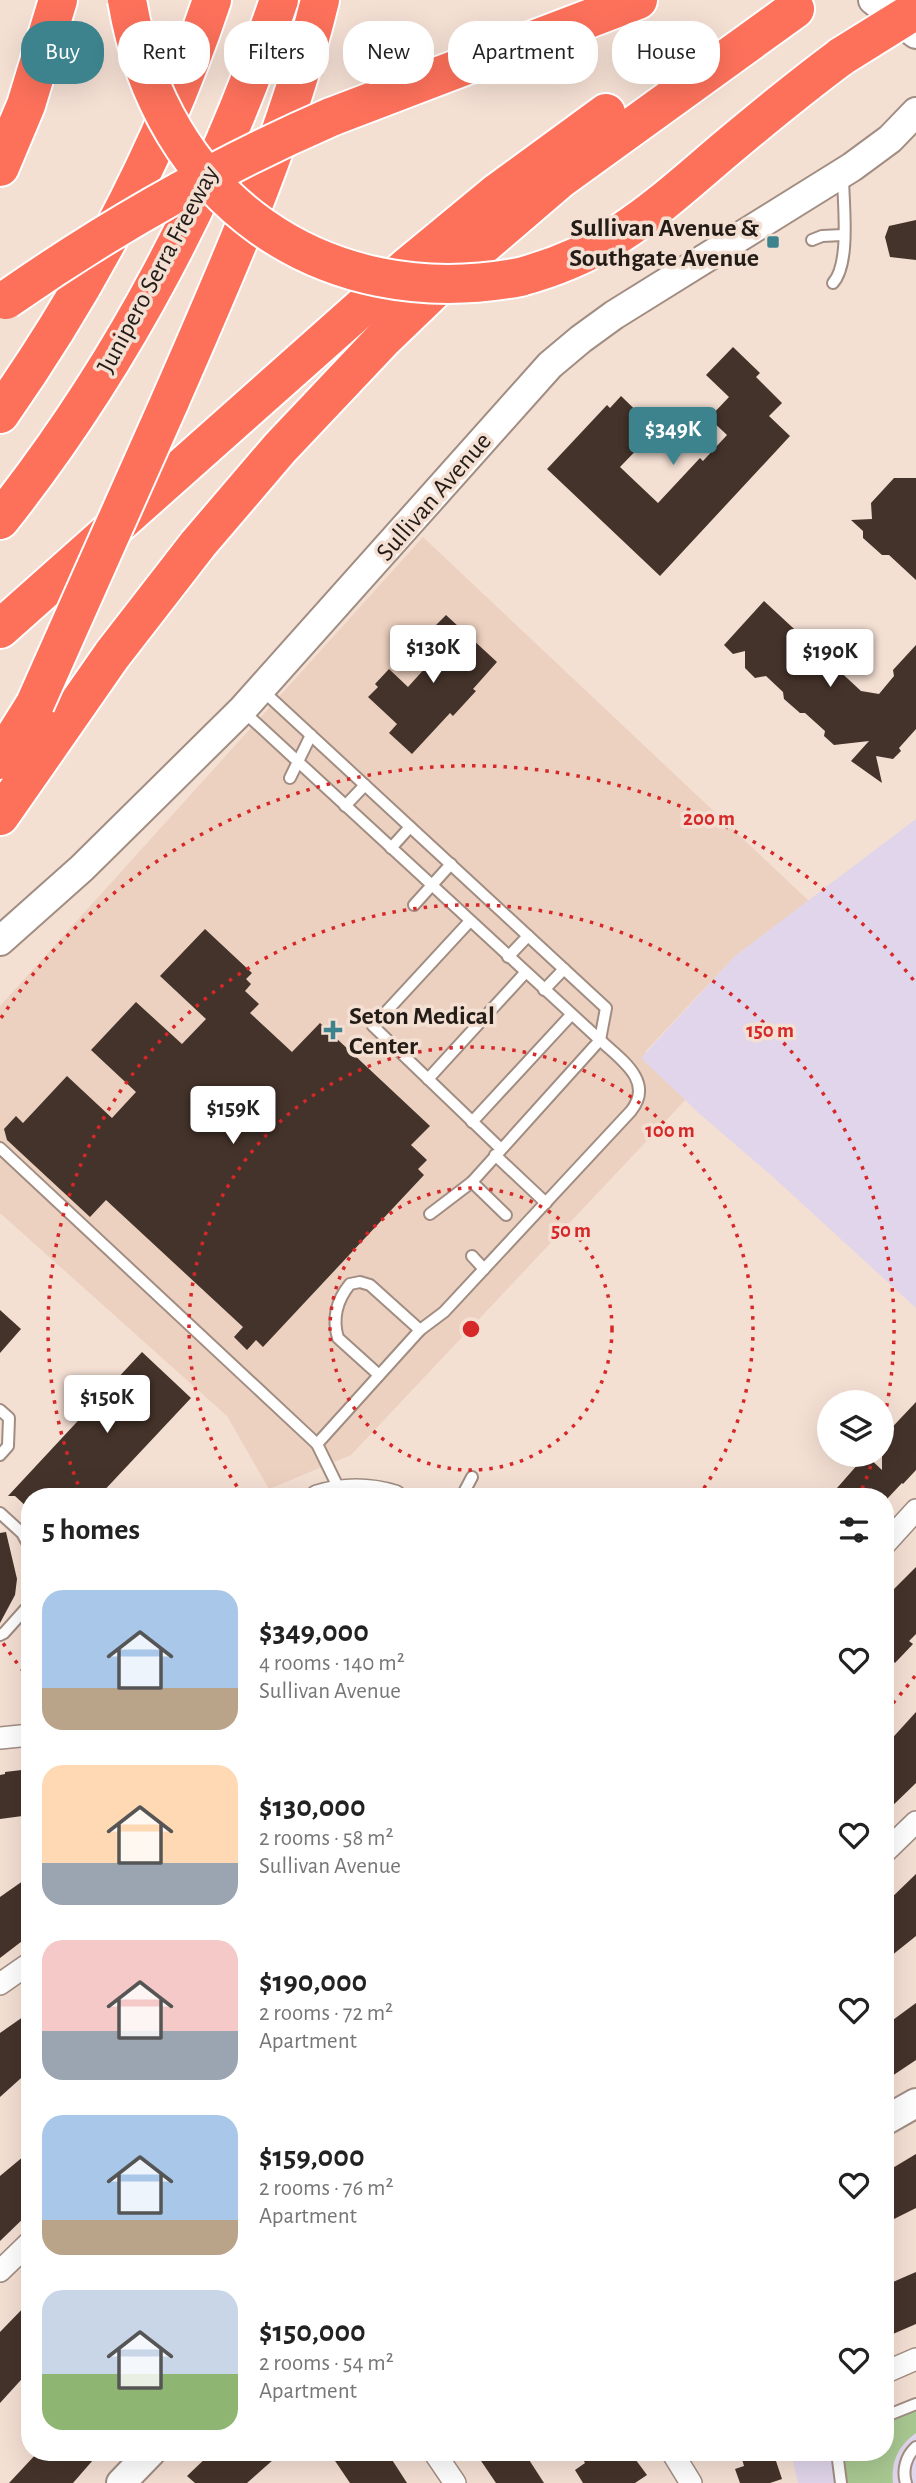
<!DOCTYPE html>
<meta charset="utf-8">
<style>
:root{--surface:#fff;--page:#f2f2f2;--text:#222;--muted:#767676;--accent:#3c838e}
body{margin:0;font-family:"Alegreya Sans",sans-serif;background:var(--page);color:var(--text);height:100vh;display:flex;flex-direction:column;font-size:26px;white-space:nowrap}
*{box-sizing:border-box;margin:0}
p{font-size:23px;color:var(--muted)}
.icon{flex:none;width:38px;height:38px;fill:none;stroke:currentColor;stroke-width:2;stroke-linecap:round;stroke-linejoin:round}
.map{position:relative;flex:1;overflow:hidden}
.sheet{position:absolute;left:21px;top:1488px;width:873px;height:973px;display:flex;flex-direction:column;background:var(--surface);border-radius:28px;box-shadow:0 7px 28px #0002}
.sheet>*{flex:none}
.guide{position:absolute;left:21px;top:21px;width:875px;height:63px;display:flex;gap:14px}
.controls{position:absolute;left:817px;top:1390px;display:grid;gap:14px}
.controls a{display:grid;place-items:center;width:77px;height:77px;border-radius:50%;background:var(--surface);box-shadow:0 7px 28px #0002;font-size:35px}
.price{position:absolute;translate:-50% -60px;padding:0 16px;border-radius:7px;background:#fff;color:#222;font-size:23px;line-height:46px;filter:drop-shadow(0 2px 4px #0008)}
.price::after{content:'';position:absolute;left:50%;top:42px;width:21px;height:16px;margin-left:-10px;background:inherit;clip-path:polygon(0 0,100% 0,50% 100%)}
.price.current{background:var(--accent);color:#fff}
ul{padding:0;list-style:none}
li{display:flex;align-items:center;gap:21px;height:175px;padding:0 21px}
li span{display:grid;place-items:center;flex:none;width:196px;height:140px;border-radius:21px;color:#555}
li>.icon{margin-inline-start:auto}
span .icon{width:84px;height:84px;fill:#fffc;stroke-width:1}
li b{font-size:30px}
h2{display:flex;justify-content:space-between;align-items:center;height:84px;padding:0 21px;font-size:30px}
.pill{padding:0 24px;border-radius:28px;background:var(--surface);box-shadow:0 7px 28px #0002;font-size:24px;line-height:63px}
.pill.current{background:var(--accent);color:#fff}
.map>svg:first-child{display:block}
</style>
<div class="map">
<svg width="916" height="2483" viewBox="0 0 916 2483">
<rect width="100%" height="100%" fill="#f4dfd3"/>
<polygon fill="#edd1c0" points="423,537 809,901 735,956 645,1052 690,1095 351,1455 269,1489 227,1416 0,1213 0,1006"/>
<g fill="#e0d5ea">
<polygon points="916,819 916,1308 772,1176 701,1115 641,1058 735,956"/>
<polygon points="916,2398 916,2483 798,2483 791,2452 886,2452 886,2410"/>
</g>
<path fill="#a8c891" d="M916 2411V2433C898 2446 891 2461 893 2483H846L843 2452H886V2423Z"/>
<g fill="#44332a">
<polygon points="916,220 916,260 890,257 885,237 889,226"/>
<polygon points="733,347 760,373 756,377 782,403 769,416 790,436 660,576 547,469 607,405 610,408 621,396 652,426 646,434 649,437 620,467 658,503 700,458 703,461 727,435 709,418 729,397 706,375"/>
<polygon points="894,478 916,478 916,580 889,555 882,555 863,538 863,531 851,520 872,519 871,503"/>
<polygon points="764,601 861,691 879,694 894,676 893,670 916,645 916,729 899,748 901,751 893,759 876,756 882,783 851,761 869,741 834,745 824,736 825,731 805,713 800,713 784,699 783,692 766,676 755,678 745,668 745,651 733,654 724,645"/>
<polygon points="446,615 497,662 473,689 476,691 453,716 450,713 412,754 389,733 397,724 368,697 378,687 375,684 389,669 408,687 436,656 418,640 430,627 432,629"/>
<polygon points="205,929 252,973 246,979 251,984 245,991 259,1004 250,1013 292,1052 320,1023 430,1126 411,1145 427,1160 418,1169 424,1175 263,1347 256,1340 247,1350 234,1337 243,1327 106,1200 90,1217 7,1140 4,1129 16,1116 23,1123 67,1076 112,1118 136,1092 91,1050 136,1002 182,1044 206,1019 160,976"/>
<polygon points="0,1310 21,1329 0,1353"/>
<polygon points="142,1352 191,1398 99,1496 30,1496 30,1510 15,1496 8,1496"/>
<polygon points="916,1402 916,1470 903,1484 902,1483 886,1500 886,1496 830,1496 866,1455 882,1470 882,1438"/>
<polygon points="6,1532 17,1579 15,1595 0,1623 0,1533"/>
<polygon points="916,1567 916,1634 909,1641 913,1644 895,1663 886,1653 886,1597"/>
<polygon points="916,1712 916,1783 886,1812 886,1745"/>
<polygon points="30,1769 30,1815 0,1819 0,1775 5,1774 5,1772"/>
<polygon points="916,1874 916,1936 886,1960 886,1903"/>
<polygon points="30,1876 30,1935 0,1958 0,1897"/>
<polygon points="916,2003 916,2060 892,2076 886,2065 886,2025"/>
<polygon points="30,2012 30,2070 0,2097 0,2033"/>
<polygon points="30,2151 30,2212 0,2241 0,2176"/>
<polygon points="916,2154 916,2208 886,2223 886,2172"/>
<polygon points="916,2272 916,2324 886,2337 886,2285"/>
<polygon points="30,2301 30,2370 0,2403 0,2332"/>
<polygon points="38,2452 100,2452 73,2483 9,2483"/>
<polygon points="212,2452 282,2452 247,2483 195,2483 187,2476"/>
<polygon points="329,2452 387,2452 407,2483 350,2483"/>
<polygon points="475,2452 524,2452 544,2483 496,2483"/>
<polygon points="579,2452 630,2452 647,2475 635,2483 583,2483 575,2470 585,2463"/>
<polygon points="740,2452 773,2452 782,2479 770,2483 740,2483 735,2469 744,2466"/>
</g>
<g fill="none" stroke-linecap="round" stroke-linejoin="round">
<g stroke="#a18d82" stroke-width="14">
<g id="service">
<polyline points="812,240 822,236 843,235"/>
<path d="M833 283C851 263 843 202 843 176"/>
<polyline points="262,690 606,1008 600,1040 472,1182 430,1214"/>
<path d="M242 710 600 1040C620 1059 655 1081 631 1111L444 1312 420 1330 317 1444 340 1491"/>
<polyline points="290,778 311,735"/>
<polyline points="345,806 365,785"/>
<polyline points="391,848 410,827"/>
<polyline points="414,905 451,864"/>
<polyline points="470,921 373,1026 501,1149"/>
<polyline points="508,957 528,936"/>
<polyline points="544,990 564,969"/>
<polyline points="428,1079 525,973"/>
<polyline points="472,1122 571,1015"/>
<polyline points="0,1148 317,1444"/>
<polyline points="495,1155 546,1203"/>
<polyline points="472,1182 506,1215"/>
<polyline points="472,1256 484,1269"/>
<path d="M379 1375 338 1338C332 1318 337 1300 350 1284L360 1282 370 1285 420 1330"/>
<polyline points="0,1410 9,1418 8,1446 0,1455"/>
<polyline points="462,1496 472,1477"/>
<polyline points="0,1513 22,1533 30,1548"/>
<polyline points="0,1635 4,1633 30,1604"/>
<polyline points="886,2416 916,2404"/>
<polyline points="837,2452 841,2483"/>
<path d="M906 2483C902 2470 906 2456 916 2447"/>
</g>
</g>
<g stroke="#a18d82" stroke-width="24">
<g id="minor">
<path d="M317 1496C343 1488 369 1488 395 1496"/>
<polyline points="886,1543 916,1510"/>
<polyline points="0,1738 30,1735"/>
<polyline points="886,1851 916,1822"/>
<polyline points="0,1984 30,1963"/>
<polyline points="0,2271 30,2242"/>
<polyline points="886,2372 916,2359"/>
<polyline points="434,2452 455,2483"/>
<polyline points="672,2452 691,2483"/>
</g>
</g>
<g stroke="#a18d82" stroke-width="32">
<g id="tertiary">
<polyline points="873,0 916,34"/>
<polyline points="0,941 82,868 242,710 550,365 581,339 614,315 852,167 890,139 916,112"/>
<polyline points="886,2120 916,2103"/>
<polyline points="121,2483 151,2452"/>
</g>
</g>
<g stroke="#fff" stroke-width="42">
<g id="motorway">
<polyline points="331,117 638,0"/>
<polyline points="0,167 26,105 58,0"/>
<path d="M520 277C613 252 657 207 728 147 765 116 803 85 842 56"/>
<path d="M170 401C227 270 286 140 320 0"/>
<path d="M0 414C89 287 163 147 212 0"/>
<path d="M0 520C123 365 216 186 279 0"/>
<polyline points="0,629 406,268 498,192 606,113"/>
<polyline points="0,760 35,704"/>
<polyline points="0,816 112,655 198,544 280,448 384,338 461,264 560,179 795,9"/>
</g>
</g>
<use href="#service" stroke="#fff" stroke-width="10"/>
<use href="#minor" stroke="#fff" stroke-width="21"/>
<use href="#tertiary" stroke="#fff" stroke-width="28"/>
<use href="#motorway" stroke="#fd715b" stroke-width="38"/>
<g stroke="#fff" stroke-width="42" stroke-linecap="butt">
<g id="motorway-bridge">
<path d="M127 0C160 198 322 314 520 277"/>
<polyline points="842,56 916,10"/>
<path d="M6 300C109 228 216 167 331 117"/>
<polyline points="35,704 170,401"/>
</g>
</g>
<use href="#motorway-bridge" stroke="#fd715b" stroke-width="38"/>
</g>
<g fill="none" stroke="#d62828" stroke-width="3.5" stroke-dasharray="3.5 7">
<circle cx="471" cy="1329" r="141"/>
<path d="M243 1495A282 282 0 1 1 699 1495"/>
<path d="M874 1456A423 423 0 0 1 860 1494M82 1494A423 423 0 1 1 882 1428"/>
<path d="M915 1676A564 564 0 0 1 887 1710M30 1680A564 564 0 0 1 1 1640M1 1018A564 564 0 0 1 915 982"/>
</g>
<g fill="#3c838e" stroke="#f4dfd3" stroke-width="2.5">
<rect x="766" y="235" width="14" height="14" rx="3.5"/>
<path d="M329.5 1019.5h7v7h7v7h-7v7h-7v-7h-7v-7h7z"/>
</g>
<g text-anchor="middle" stroke-width="7" stroke-linejoin="round" paint-order="stroke">
<g font-size="26" font-weight="bold" fill="#231c17" stroke="#f4dfd3" text-anchor="end">
<text x="759" y="236">Sullivan Avenue &amp;<tspan x="759" dy="30">Southgate Avenue</tspan></text>
<text x="349" y="1024" text-anchor="start">Seton Medical<tspan x="349" dy="30">Center</tspan></text>
</g>
<g font-size="26" fill="#231c17" stroke="#f4dfd3">
<text transform="translate(157 269) rotate(-62)" y="9">Junipero Serra Freeway</text>
<text transform="translate(433 496) rotate(-49)" y="9">Sullivan Avenue</text>
</g>
</g>
<circle cx="471" cy="1329" r="10" fill="#d62828" stroke="#f4dfd3" stroke-width="3.5"/>
<g font-size="21" text-anchor="middle" font-weight="bold" fill="#d62828" stroke="#f4dfd3" stroke-width="7" stroke-linejoin="round" paint-order="stroke">
<text x="709" y="825">200 m</text>
<text x="770" y="1037">150 m</text>
<text x="670" y="1137">100 m</text>
<text x="571" y="1237">50 m</text>
</g>
</svg>
<div class="controls">
<a><svg class="icon" aria-label="layers" viewBox="0 0 24 24"><path d="M12 4l9 5-9 5-9-5zM3 14l9 5 9-5"/></svg></a>
</div>
<b class="price current" style="left:673px;top:467px">$349K</b>
<b class="price" style="left:433px;top:685px">$130K</b>
<b class="price" style="left:830px;top:689px">$190K</b>
<b class="price" style="left:233px;top:1146px">$159K</b>
<b class="price" style="left:107px;top:1435px">$150K</b>
<div class="guide">
<a class="pill current">Buy</a>
<a class="pill">Rent</a>
<a class="pill">Filters</a>
<a class="pill">New</a>
<a class="pill">Apartment</a>
<a class="pill">House</a>
</div>
<section class="sheet">
<h2>5 homes<svg class="icon" aria-label="filters" viewBox="0 0 24 24"><path d="M4 7h16M4 17h16"/><circle cx="9" cy="7" r="2"/><circle cx="15" cy="17" r="2"/></svg></h2>
<ul>
<li><span style="background:linear-gradient(#a9c7e8 70%,#b9a48a 0)"><svg class="icon" aria-label="home" viewBox="0 0 24 24"><path d="M3 11l9-7 9 7M6 9v11h12V9"/></svg></span><div><b>$349,000</b><p>4 rooms · 140 m²</p><p>Sullivan Avenue</p></div><svg class="icon" aria-label="heart" viewBox="0 0 24 24"><path d="M12 20l-8-8c-3-5 5-10 8-4 3-6 11-1 8 4z"/></svg></li>
<li><span style="background:linear-gradient(#ffd9b3 70%,#9aa5b1 0)"><svg class="icon" aria-label="home" viewBox="0 0 24 24"><path d="M3 11l9-7 9 7M6 9v11h12V9"/></svg></span><div><b>$130,000</b><p>2 rooms · 58 m²</p><p>Sullivan Avenue</p></div><svg class="icon" aria-label="heart" viewBox="0 0 24 24"><path d="M12 20l-8-8c-3-5 5-10 8-4 3-6 11-1 8 4z"/></svg></li>
<li><span style="background:linear-gradient(#f6c9c9 65%,#9aa5b1 0)"><svg class="icon" aria-label="home" viewBox="0 0 24 24"><path d="M3 11l9-7 9 7M6 9v11h12V9"/></svg></span><div><b>$190,000</b><p>2 rooms · 72 m²</p><p>Apartment</p></div><svg class="icon" aria-label="heart" viewBox="0 0 24 24"><path d="M12 20l-8-8c-3-5 5-10 8-4 3-6 11-1 8 4z"/></svg></li>
<li><span style="background:linear-gradient(#a9c7e8 75%,#b9a48a 0)"><svg class="icon" aria-label="home" viewBox="0 0 24 24"><path d="M3 11l9-7 9 7M6 9v11h12V9"/></svg></span><div><b>$159,000</b><p>2 rooms · 76 m²</p><p>Apartment</p></div><svg class="icon" aria-label="heart" viewBox="0 0 24 24"><path d="M12 20l-8-8c-3-5 5-10 8-4 3-6 11-1 8 4z"/></svg></li>
<li><span style="background:linear-gradient(#c9d6e8 60%,#8fb573 0)"><svg class="icon" aria-label="home" viewBox="0 0 24 24"><path d="M3 11l9-7 9 7M6 9v11h12V9"/></svg></span><div><b>$150,000</b><p>2 rooms · 54 m²</p><p>Apartment</p></div><svg class="icon" aria-label="heart" viewBox="0 0 24 24"><path d="M12 20l-8-8c-3-5 5-10 8-4 3-6 11-1 8 4z"/></svg></li>
</ul>
</section>
</div>
